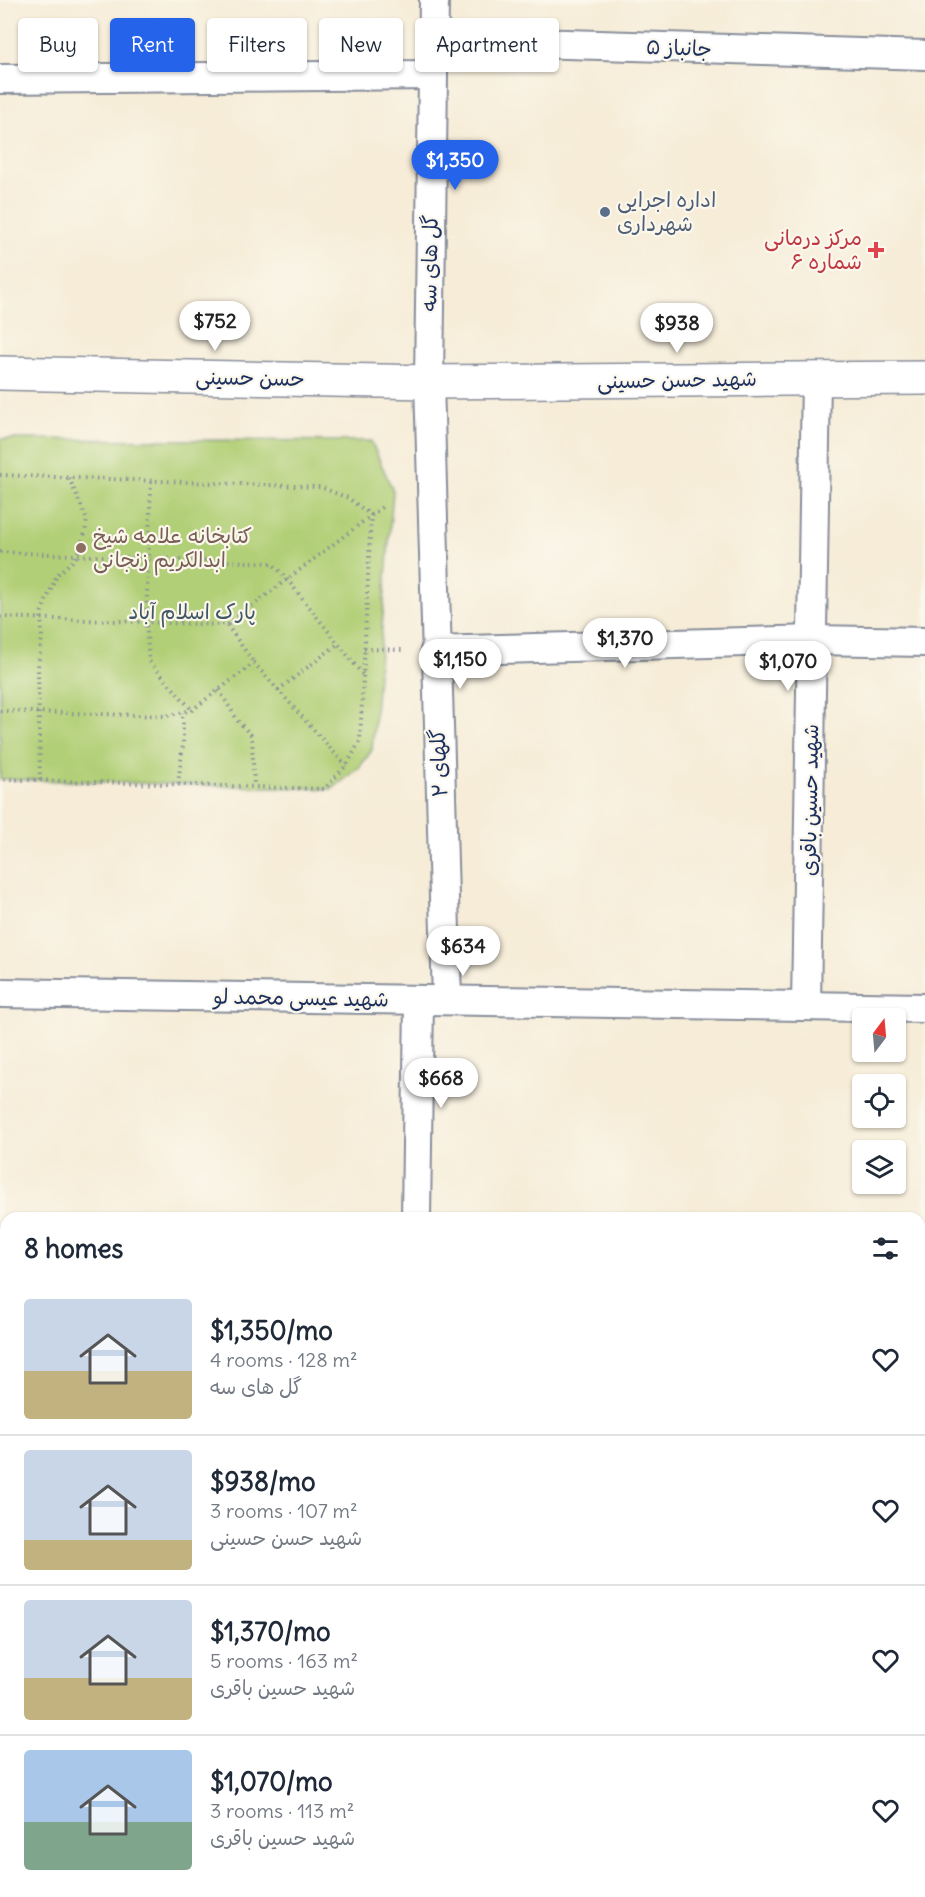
<!DOCTYPE html>
<meta charset="utf-8">
<style>
:root{--surface:#fff;--page:#f2f2f3;--text:#1f2937;--muted:#747a83;--line:#e0e1e3;--accent:#2563eb}
body{margin:0;font-family:Delius,"Playpen Sans Arabic",sans-serif;background:var(--page);color:var(--text);height:100vh;display:flex;flex-direction:column;font-size:22px;white-space:nowrap}
*{box-sizing:border-box;margin:0}
p{font-size:20px;color:var(--muted)}
.icon{flex:none;width:33px;height:33px;fill:none;stroke:currentColor;stroke-width:2;stroke-linecap:round;stroke-linejoin:round}
.map{position:relative;flex:1;overflow:hidden}
.details{position:absolute;left:0px;top:1212px;width:926px;height:686px;display:flex;flex-direction:column;background:var(--surface);border-radius:18px 18px 0 0;box-shadow:0 2px 4px #0004}
.details>*{flex:none}
.hud{position:absolute;left:18px;top:18px;width:600px;height:54px;display:flex;gap:12px}
.needle{width:39px;rotate:16deg}
.tools{position:absolute;left:852px;top:1008px;display:grid;gap:12px}
.tools a{display:grid;place-items:center;width:54px;height:54px;border-radius:6px;background:var(--surface);box-shadow:0 2px 4px #0004;font-size:30px}
.price{position:absolute;translate:-50% -51px;padding:0 14px;border-radius:21px;background:#fff;color:#222;font-size:20px;line-height:39px;filter:drop-shadow(0 2px 3px #0008)}
.price::after{content:'';position:absolute;left:50%;top:36px;width:18px;height:14px;margin-left:-9px;background:inherit;clip-path:polygon(0 0,100% 0,50% 100%)}
.price.on{background:var(--accent);color:#fff}
ul{padding:0;list-style:none}
li{display:flex;align-items:center;gap:18px;height:150px;padding:0 24px}
li+li{border-top:2px solid var(--line)}
li span{display:grid;place-items:center;flex:none;width:168px;height:120px;border-radius:6px;color:#555}
li>.icon{margin-inline-start:auto}
span .icon{width:72px;height:72px;fill:#fffc;stroke-width:1}
li b{font-size:26px}
h2{display:flex;justify-content:space-between;align-items:center;height:72px;padding:0 24px;font-size:26px}
.tag{padding:0 21px;border-radius:6px;background:var(--surface);box-shadow:0 2px 4px #0004;font-size:21px;line-height:54px}
.tag.on{background:var(--accent);color:#fff}
.map>svg:first-child{display:block}
</style>
<div class="map">
<svg width="925" height="1897" viewBox="0 0 925 1897">
<rect width="100%" height="100%" fill="#fbf7ec"/>
<filter id="ink" filterUnits="userSpaceOnUse"><feTurbulence type="fractalNoise" baseFrequency=".0167" numOctaves="2"/><feDisplacementMap in="SourceGraphic" scale="12" xChannelSelector="R" yChannelSelector="G"/><feConvolveMatrix kernelMatrix="1 2 1 2 8 2 1 2 1" color-interpolation-filters="sRGB"/></filter>
<filter id="wash" filterUnits="userSpaceOnUse"><feTurbulence type="fractalNoise" baseFrequency=".008" numOctaves="4" result="noise"/><feDisplacementMap in="SourceGraphic" scale="24" xChannelSelector="R" yChannelSelector="G"/><feGaussianBlur stdDeviation="1.35" result="paint"/><feColorMatrix in="noise" values="0 0 0 0 0 0 0 0 0 0 0 0 0 0 0 0 0 1.4 0 .05"/><feComposite in="paint" operator="in"/></filter>
<g filter="url(#wash)">
<rect width="100%" height="100%" fill="#f6ecd7"/>
<polygon fill="#b1cf76" stroke="#667f6a" stroke-width="1.5" points="0,439 371,441 393,491 372,750 359,768 332,789 0,779"/>
</g>
<g filter="url(#ink)">
<g fill="none" stroke-linecap="round" stroke-linejoin="round">
<g stroke="#888e9a" stroke-width="32">
<g id="minor">
<polyline points="434,0 429,382 447,1000"/>
<polyline points="433,40 925,55"/>
<polyline points="0,79 433,75"/>
<polyline points="435,651 813,640 925,642"/>
<polyline points="0,993 925,1008"/>
<polyline points="806,1006 816,379"/>
<polyline points="416,1218 419,1000"/>
<polyline points="0,1293 6,1294"/>
<polyline points="920,1306 925,1306"/>
<polyline points="0,1610 6,1610"/>
<polyline points="920,1623 925,1623"/>
<polyline points="408,1897 408,1892"/>
</g>
</g>
<g stroke="#888e9a" stroke-width="36">
<polyline id="tertiary" points="0,373 429,382 925,378"/>
</g>
<g stroke="#888e9a" stroke-width="4" stroke-dasharray="1.5 4.5" stroke-linecap="butt">
<polyline points="0,475 320,487 348,498 371,515 360,741 346,766 324,789 0,779"/>
<polyline points="151,482 146,622 149,661 192,710"/>
<polyline points="0,552 272,563 287,579 363,675"/>
<polyline points="0,617 227,625 385,505"/>
<polyline points="227,625 254,663"/>
<polyline points="364,649 406,650"/>
<polyline points="219,690 238,721 252,736 254,787"/>
<polyline points="278,690 338,644"/>
<polyline points="0,711 166,716 192,710 254,663 346,766"/>
<polyline points="40,780 38,667 42,638 41,613 57,575 74,560 77,555 85,533 87,520 69,478"/>
<polyline points="178,784 183,744 183,712"/>
</g>
<use href="#minor" stroke="#fff" stroke-width="28"/>
<use href="#tertiary" stroke="#fff" stroke-width="33"/>
</g>
</g>
<circle fill="#5c6f8a" stroke="#fbf7ec" stroke-width="2" cx="605" cy="212" r="6"/>
<path fill="#e0444e" stroke="#fbf7ec" stroke-width="2" d="M873 241h6v6h6v6h-6v6h-6v-6h-6v-6h6z"/>
<circle fill="#8d6e63" stroke="#fbf7ec" stroke-width="2" cx="81" cy="548" r="6"/>
<g text-anchor="middle" stroke-width="4.5" stroke-linejoin="round" paint-order="stroke">
<g font-size="21" fill="#1b2f5e" stroke="#fbf7ec">
<text transform="translate(679 48) rotate(2)" y="7">جانباز ۵</text>
<text transform="translate(430 263) rotate(-89)" y="7">گل های سه</text>
<text transform="translate(250 378) rotate(1)" y="7">حسن حسینی</text>
<text transform="translate(677 380) rotate(-1)" y="7">شهید حسن حسینی</text>
<text transform="translate(439 763) rotate(-92)" y="7">گلهای ۲</text>
<text transform="translate(810 800) rotate(-89)" y="7">شهید حسین باقری</text>
<text transform="translate(301 998) rotate(1)" y="7">شهید عیسی محمد لو</text>
</g>
<g font-size="21" fill="#4e5e75" stroke="#fbf7ec" text-anchor="start">
<text x="617" y="207">اداره اجرایی<tspan x="617" dy="24">شهرداری</tspan></text>
</g>
<g font-size="21" fill="#be3a42" stroke="#fbf7ec" text-anchor="end">
<text x="862" y="245">مرکز درمانی<tspan x="862" dy="24">شماره ۶</tspan></text>
</g>
<g font-size="21" fill="#785e54" stroke="#fbf7ec" text-anchor="start">
<text x="93" y="543">کتابخانه علامه شیخ<tspan x="93" dy="24">ابدالکریم زنجانی</tspan></text>
</g>
<g font-size="21" fill="#405764" stroke="#fbf7ec">
<text x="192" y="619">پارک اسلام آباد</text>
</g>
</g>
</svg>
<div class="tools">
<a><svg class="needle" viewBox="-14 -14 28 28"><path d="M0-13l5 13h-10z" fill="#e53935"/><path d="M0 13l5-13h-10z" fill="#747a83"/></svg></a>
<a><svg class="icon" aria-label="locate" viewBox="0 0 24 24"><circle cx="12" cy="12" r="6"/><path d="M12 2v4M12 18v4M2 12h4M18 12h4"/></svg></a>
<a><svg class="icon" aria-label="layers" viewBox="0 0 24 24"><path d="M12 4l9 5-9 5-9-5zM3 14l9 5 9-5"/></svg></a>
</div>
<b class="price on" style="left:455px;top:191px">$1,350</b>
<b class="price" style="left:215px;top:352px">$752</b>
<b class="price" style="left:677px;top:354px">$938</b>
<b class="price" style="left:625px;top:669px">$1,370</b>
<b class="price" style="left:460px;top:690px">$1,150</b>
<b class="price" style="left:788px;top:692px">$1,070</b>
<b class="price" style="left:463px;top:977px">$634</b>
<b class="price" style="left:441px;top:1109px">$668</b>
<div class="hud">
<a class="tag">Buy</a>
<a class="tag on">Rent</a>
<a class="tag">Filters</a>
<a class="tag">New</a>
<a class="tag">Apartment</a>
</div>
<section class="details">
<h2>8 homes<svg class="icon" aria-label="filters" viewBox="0 0 24 24"><path d="M4 7h16M4 17h16"/><circle cx="9" cy="7" r="2"/><circle cx="15" cy="17" r="2"/></svg></h2>
<ul>
<li><span style="background:linear-gradient(#c9d6e8 60%,#c2b280 0)"><svg class="icon" aria-label="home" viewBox="0 0 24 24"><path d="M3 11l9-7 9 7M6 9v11h12V9"/></svg></span><div><b>$1,350/mo</b><p>4 rooms · 128 m²</p><p>گل های سه</p></div><svg class="icon" aria-label="heart" viewBox="0 0 24 24"><path d="M12 20l-8-8c-3-5 5-10 8-4 3-6 11-1 8 4z"/></svg></li>
<li><span style="background:linear-gradient(#c9d6e8 75%,#c2b280 0)"><svg class="icon" aria-label="home" viewBox="0 0 24 24"><path d="M3 11l9-7 9 7M6 9v11h12V9"/></svg></span><div><b>$938/mo</b><p>3 rooms · 107 m²</p><p>شهید حسن حسینی</p></div><svg class="icon" aria-label="heart" viewBox="0 0 24 24"><path d="M12 20l-8-8c-3-5 5-10 8-4 3-6 11-1 8 4z"/></svg></li>
<li><span style="background:linear-gradient(#c9d6e8 65%,#c2b280 0)"><svg class="icon" aria-label="home" viewBox="0 0 24 24"><path d="M3 11l9-7 9 7M6 9v11h12V9"/></svg></span><div><b>$1,370/mo</b><p>5 rooms · 163 m²</p><p>شهید حسین باقری</p></div><svg class="icon" aria-label="heart" viewBox="0 0 24 24"><path d="M12 20l-8-8c-3-5 5-10 8-4 3-6 11-1 8 4z"/></svg></li>
<li><span style="background:linear-gradient(#a9c7e8 60%,#7fa58c 0)"><svg class="icon" aria-label="home" viewBox="0 0 24 24"><path d="M3 11l9-7 9 7M6 9v11h12V9"/></svg></span><div><b>$1,070/mo</b><p>3 rooms · 113 m²</p><p>شهید حسین باقری</p></div><svg class="icon" aria-label="heart" viewBox="0 0 24 24"><path d="M12 20l-8-8c-3-5 5-10 8-4 3-6 11-1 8 4z"/></svg></li>
</ul>
</section>
</div>
